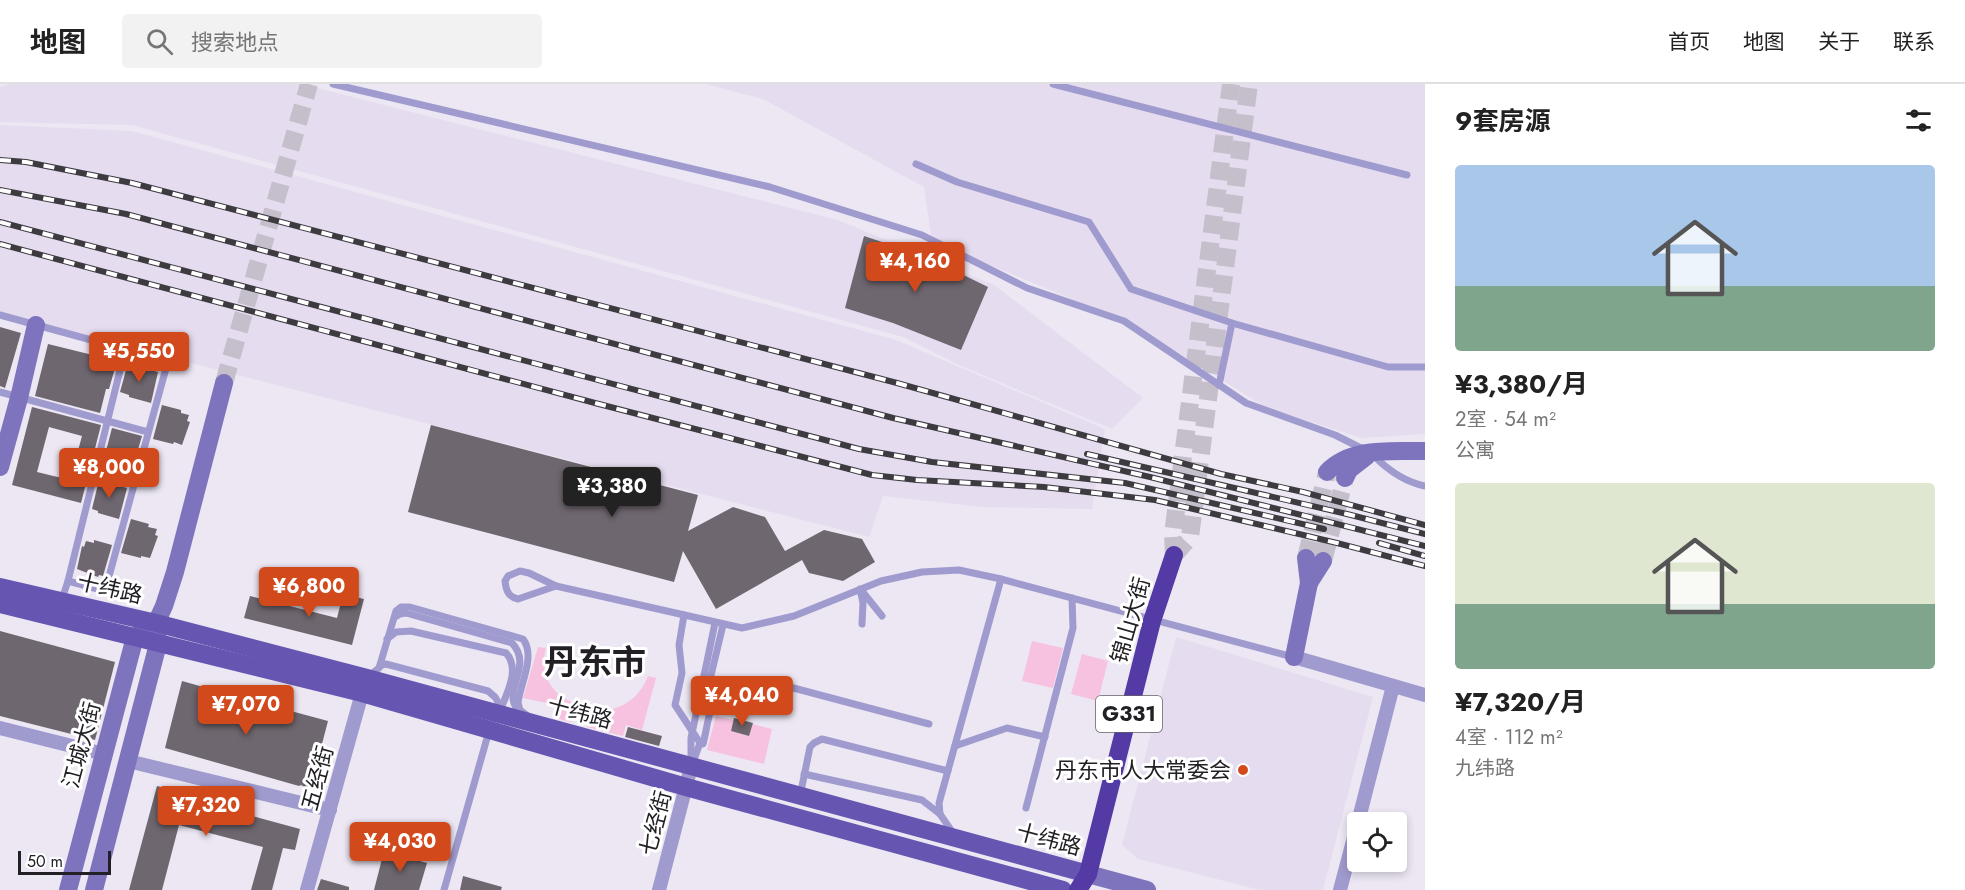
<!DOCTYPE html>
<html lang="zh">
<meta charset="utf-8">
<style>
:root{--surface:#fff;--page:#f2f2f2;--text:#222;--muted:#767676;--line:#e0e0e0;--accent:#d24a1c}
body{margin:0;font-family:Jost,"Noto Sans SC",sans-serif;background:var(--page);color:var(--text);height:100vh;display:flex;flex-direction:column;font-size:22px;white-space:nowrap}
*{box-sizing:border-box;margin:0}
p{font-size:20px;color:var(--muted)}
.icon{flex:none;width:33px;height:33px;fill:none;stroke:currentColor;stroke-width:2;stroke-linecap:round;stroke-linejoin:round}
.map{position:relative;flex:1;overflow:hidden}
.side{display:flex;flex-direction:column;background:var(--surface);width:540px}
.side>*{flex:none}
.fabs{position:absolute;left:1347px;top:728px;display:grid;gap:12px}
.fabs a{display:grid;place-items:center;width:60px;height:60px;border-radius:6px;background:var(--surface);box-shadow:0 3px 9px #0003;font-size:30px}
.scale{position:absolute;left:18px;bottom:15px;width:93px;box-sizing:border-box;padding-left:6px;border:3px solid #222024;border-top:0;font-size:16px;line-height:21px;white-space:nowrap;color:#222024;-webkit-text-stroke:4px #fff;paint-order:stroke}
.price{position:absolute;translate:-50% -51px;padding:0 14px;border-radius:6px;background:var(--accent);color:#fff;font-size:20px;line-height:39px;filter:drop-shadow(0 2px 3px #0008)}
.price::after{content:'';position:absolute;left:50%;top:36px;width:18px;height:14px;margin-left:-9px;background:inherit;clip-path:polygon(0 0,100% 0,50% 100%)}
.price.current{background:#222;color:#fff}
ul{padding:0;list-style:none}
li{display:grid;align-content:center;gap:12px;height:318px;padding:0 30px}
li span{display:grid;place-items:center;height:186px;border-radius:6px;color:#555}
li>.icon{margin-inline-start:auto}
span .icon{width:108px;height:108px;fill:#fffc;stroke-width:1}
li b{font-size:26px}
h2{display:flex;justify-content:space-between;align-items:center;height:72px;padding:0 30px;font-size:26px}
header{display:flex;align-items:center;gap:36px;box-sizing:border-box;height:84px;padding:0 30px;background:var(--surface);border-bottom:2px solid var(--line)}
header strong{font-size:28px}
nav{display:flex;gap:33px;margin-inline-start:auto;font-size:21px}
.search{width:420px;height:54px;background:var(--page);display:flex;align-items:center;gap:15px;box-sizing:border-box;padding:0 21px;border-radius:6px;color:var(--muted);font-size:22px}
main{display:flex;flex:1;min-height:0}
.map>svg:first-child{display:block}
</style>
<header>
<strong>地图</strong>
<div class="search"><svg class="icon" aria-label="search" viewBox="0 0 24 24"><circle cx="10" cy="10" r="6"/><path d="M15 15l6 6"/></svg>搜索地点</div>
<nav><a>首页</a><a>地图</a><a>关于</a><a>联系</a></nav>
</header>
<main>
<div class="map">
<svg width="1425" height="806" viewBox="0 0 1425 806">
<rect width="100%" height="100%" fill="#ece7f3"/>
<g fill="#e5dcef">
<polygon points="10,0 301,0 838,136 994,201 1143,314 1112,345 961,282 903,253 132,41 0,38 0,3"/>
<polygon points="705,0 1425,0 1425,350 1362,354 1267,324 1132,240 932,157 924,103 763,15"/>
<polygon points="0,41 132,47 896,256 1105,345 1092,425 983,423 883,412 869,453 0,230"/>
<polygon points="1176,553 1373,613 1323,806 1260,806 1138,775 1122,761"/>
</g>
<g fill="#f6c2e0">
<polygon points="1032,557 1063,564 1053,604 1022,597"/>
<path d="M538 563 546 564C539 589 551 612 577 620L571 638 555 634 556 621 523 614Z"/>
<polygon points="1082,570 1108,577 1098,617 1071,610"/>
<path d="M648 592 656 594 642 646 626 641 623 652 587 643 591 624C615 632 640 615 648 592Z"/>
<polygon points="716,632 734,636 731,647 749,652 752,640 772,645 764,680 707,666"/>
</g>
<g fill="#6f676f" fill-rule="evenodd">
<polygon points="864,152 927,173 988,203 961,266 893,239 845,224"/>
<polygon points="0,243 21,249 5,304 0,302"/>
<polygon points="48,260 117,277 109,305 106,305 100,329 35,312"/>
<polygon points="128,279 138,282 139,280 150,283 150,286 158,288 151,319 129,313 129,311 120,308"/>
<polygon points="162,321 181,326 181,329 189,331 187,337 190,338 182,361 174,358 173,360 153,355"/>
<path d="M32 323 101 341 81 419 12 401ZM49 343 82 352 70 396 37 388Z"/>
<polygon points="431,341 698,411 688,447 733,423 765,433 785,467 824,446 862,455 875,478 843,497 809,489 802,476 716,525 683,467 674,498 408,428"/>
<polygon points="112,344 142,352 134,379 128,378 128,380 105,371"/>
<polygon points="99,396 107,398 108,396 120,399 119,402 127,404 119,435 98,429 98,427 92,425"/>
<polygon points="131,435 149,440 148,443 157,445 155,451 158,452 150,474 141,472 141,474 121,469"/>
<polygon points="94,456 112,461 103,492 99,491 98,493 77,485 82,462 84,463 86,457 94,459"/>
<polygon points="343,510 364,515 352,561 244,534 250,512 337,534"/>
<polygon points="0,547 115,578 95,656 0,632"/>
<polygon points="182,597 235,612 240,627 252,635 264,633 276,623 328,637 310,706 301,701 299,702 165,664"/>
<polygon points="734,634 753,639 749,652 731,647"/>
<polygon points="628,643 662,652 659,662 625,653"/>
<polygon points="157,702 187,710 186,714 300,745 295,766 283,764 272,806 251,806 263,763 179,741 162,806 129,806"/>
<polygon points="384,767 427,779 419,806 374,806"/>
<polygon points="463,792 502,803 501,806 460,806"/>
<polygon points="321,795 349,803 349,806 317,806"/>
</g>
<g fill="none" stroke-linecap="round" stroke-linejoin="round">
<g stroke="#c4bfca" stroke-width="18" stroke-dasharray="18 9" stroke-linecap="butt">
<polyline points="224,299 309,0"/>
<polyline points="1306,474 1327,388"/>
<polyline points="1323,477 1345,394"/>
</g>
<g stroke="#c4bfca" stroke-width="18" stroke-dasharray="18 9" stroke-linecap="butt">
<polyline points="1174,471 1190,453 1249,0"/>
<polyline points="1174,471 1173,450 1231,0"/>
</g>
<g stroke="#a09bce" stroke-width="7">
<polyline points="333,0 770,103 922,151 1027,204 1124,237 1246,319 1335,351 1365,366"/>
<polyline points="1053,0 1407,91"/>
<polyline points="916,80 957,98 1089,138 1131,205 1232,239 1219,301"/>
<polyline points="0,231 168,277 105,507 68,497 62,515"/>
<polyline points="1232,239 1388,283 1425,283"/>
<polyline points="0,308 148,348"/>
<path d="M1374 372C1388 386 1405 398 1425 402"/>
<path d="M520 487 529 489 556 502 518 515C508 513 506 506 505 497L508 492Z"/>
<polyline points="68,497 125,266"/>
<polyline points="556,502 742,544 794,532 881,497 922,488 959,486 1001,495 1293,573"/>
<polyline points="860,505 863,519 862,540"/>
<polyline points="862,507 882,532"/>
<polyline points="684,531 679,561 682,589 675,621 700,659"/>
<path d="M395 533 400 530 406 529 512 559C534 582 501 607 518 626"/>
<path d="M387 555 396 548 411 547 506 569C521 585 506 611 499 629"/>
<polyline points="380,582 386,580 488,607 495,613 501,623"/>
<path d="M369 592 379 584 396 527 401 523H410L523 555C536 572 520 600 518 619L520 626 528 632"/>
<polyline points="712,627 707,608 723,541"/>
<polyline points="955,662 1007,644 1045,653"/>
<polyline points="691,678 691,654 715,539"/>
<path d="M692 681 700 659 703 660C707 646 708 625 717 615 727 604 771 599 786 602L929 640"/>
<polyline points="804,690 922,716 940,730"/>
<polyline points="800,712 810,663 814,659 822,655 948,687"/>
<polyline points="1026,724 1073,544 1072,514"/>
<polyline points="953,749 940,730 939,719 1001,495"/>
<polyline points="444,806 489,647"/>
</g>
<g stroke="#a09bce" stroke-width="14">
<polyline points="1294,573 1425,611"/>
<polyline points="0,644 104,670"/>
<polyline points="128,677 330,726"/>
<polyline points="1358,738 1393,602"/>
<polyline points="307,806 364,602"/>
<polyline points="659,806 691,683"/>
<polyline points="1340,806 1358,738"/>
</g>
<g stroke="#7e74be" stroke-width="18">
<polyline points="0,383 19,314 36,241"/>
<path d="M1327 388C1353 362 1391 368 1425 367"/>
<polyline points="1345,394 1349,386 1367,372"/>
<polyline points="1309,499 1323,477"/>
<polyline points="156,539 164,522 175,488 224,299"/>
<polyline points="1294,573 1309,499 1306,474"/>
<polyline points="1088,790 1147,806"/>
<polyline points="68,806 135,553 156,539 158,560 94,806"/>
</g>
<g stroke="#6656b1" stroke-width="18">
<polyline points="0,503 156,539 367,594 1088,790"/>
<polyline points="0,520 362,609 686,703 1063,806"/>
</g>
<polyline stroke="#533aa5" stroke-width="18" points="1078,806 1088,790 1152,537 1174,471"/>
<g stroke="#3d3a40" stroke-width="6">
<g id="rail">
<polyline points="0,76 26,78 132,99 897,299 1221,390 1303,408 1425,441"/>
<polyline points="0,106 126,130 893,334 1150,393 1425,462"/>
<polyline points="0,138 859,365 932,378 1125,399 1324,445"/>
<polyline points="0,160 595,319 872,391 917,396 1044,403 1155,416 1337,459 1425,482"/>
<polyline points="1087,370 1347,430 1425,450"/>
<polyline points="1379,459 1425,472"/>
</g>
</g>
<use href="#rail" stroke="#fff" stroke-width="4" stroke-dasharray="11" stroke-linecap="butt"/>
</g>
<circle fill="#d24a1c" stroke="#fff" stroke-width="2" cx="1243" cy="686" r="6"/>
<g text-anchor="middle" stroke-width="6" stroke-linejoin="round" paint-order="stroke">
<rect fill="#fff" stroke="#646366" stroke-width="1.5" x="1096" y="612" width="66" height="36" rx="4.5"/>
<g font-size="21" font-weight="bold" fill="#222024">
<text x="1129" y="637">G331</text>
</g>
<g font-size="22" fill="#222024" stroke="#fff">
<text transform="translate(110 504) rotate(13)" y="8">十纬路</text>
<text transform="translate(1130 536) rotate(-74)" y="8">锦山大街</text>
<text transform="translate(580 628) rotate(15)" y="8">十纬路</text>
<text transform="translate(81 661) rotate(-75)" y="8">江城大街</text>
<text transform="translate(317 694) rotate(-75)" y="8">五经街</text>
<text transform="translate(655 739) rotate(-75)" y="8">七经街</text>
<text transform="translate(1049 755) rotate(15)" y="8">十纬路</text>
</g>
<g font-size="22" fill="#222024" stroke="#fff" text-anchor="end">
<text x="1231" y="694">丹东市人大常委会</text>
</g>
<g font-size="34" font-weight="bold" fill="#222024" stroke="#fff">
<text x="595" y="590">丹东市</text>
</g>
</g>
</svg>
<div class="fabs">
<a><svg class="icon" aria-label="locate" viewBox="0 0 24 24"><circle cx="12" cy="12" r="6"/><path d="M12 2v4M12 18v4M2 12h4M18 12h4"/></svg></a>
</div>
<div class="scale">50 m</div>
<b class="price" style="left:915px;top:209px">¥4,160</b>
<b class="price" style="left:139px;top:299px">¥5,550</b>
<b class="price" style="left:109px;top:415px">¥8,000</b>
<b class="price current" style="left:612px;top:434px">¥3,380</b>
<b class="price" style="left:309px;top:534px">¥6,800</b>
<b class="price" style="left:742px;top:643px">¥4,040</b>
<b class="price" style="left:246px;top:652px">¥7,070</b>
<b class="price" style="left:206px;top:753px">¥7,320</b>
<b class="price" style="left:400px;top:789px">¥4,030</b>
</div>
<section class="side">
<h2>9套房源<svg class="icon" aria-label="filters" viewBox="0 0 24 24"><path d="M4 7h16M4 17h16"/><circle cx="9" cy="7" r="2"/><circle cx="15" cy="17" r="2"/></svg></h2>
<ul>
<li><span style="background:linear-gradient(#a9c7e8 65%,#7fa58c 0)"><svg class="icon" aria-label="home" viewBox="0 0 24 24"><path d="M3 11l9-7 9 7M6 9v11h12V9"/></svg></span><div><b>¥3,380/月</b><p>2室 · 54 m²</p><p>公寓</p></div></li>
<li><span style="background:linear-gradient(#dfe7d0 65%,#7fa58c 0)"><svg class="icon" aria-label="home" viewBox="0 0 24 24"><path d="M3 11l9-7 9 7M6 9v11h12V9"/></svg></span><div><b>¥7,320/月</b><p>4室 · 112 m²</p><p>九纬路</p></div></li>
</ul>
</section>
</main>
